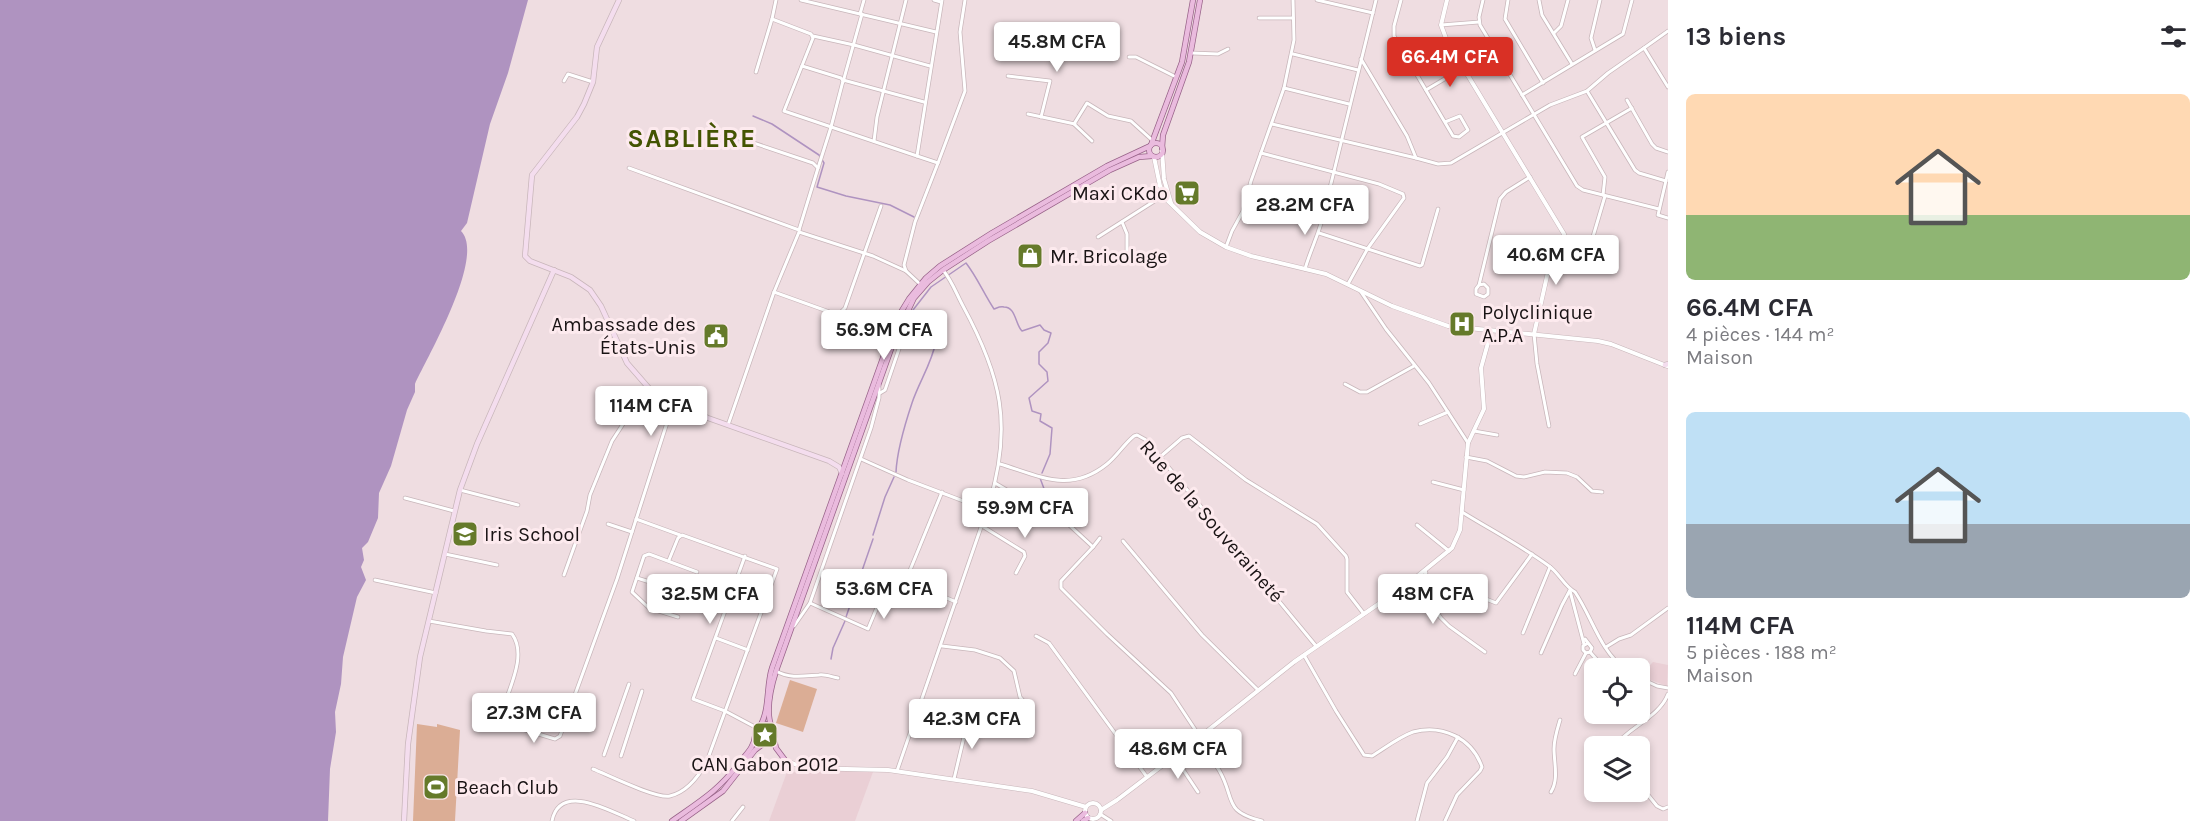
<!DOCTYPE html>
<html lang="fr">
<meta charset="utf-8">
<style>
:root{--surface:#fff;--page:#f7f7f7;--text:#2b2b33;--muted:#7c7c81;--accent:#d93025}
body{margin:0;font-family:Karla,sans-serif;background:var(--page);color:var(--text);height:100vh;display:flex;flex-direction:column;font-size:22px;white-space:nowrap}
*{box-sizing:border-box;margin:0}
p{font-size:20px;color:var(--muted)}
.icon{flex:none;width:33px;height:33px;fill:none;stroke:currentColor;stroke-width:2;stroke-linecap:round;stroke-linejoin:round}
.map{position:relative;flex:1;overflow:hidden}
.side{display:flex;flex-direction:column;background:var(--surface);width:540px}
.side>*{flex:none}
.tools{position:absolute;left:1584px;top:658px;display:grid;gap:12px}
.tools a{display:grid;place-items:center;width:66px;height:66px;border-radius:9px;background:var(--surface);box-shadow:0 3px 9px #0003;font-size:30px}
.price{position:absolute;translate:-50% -51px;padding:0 14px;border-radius:6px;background:#fff;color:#222;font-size:20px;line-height:39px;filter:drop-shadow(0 2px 3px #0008)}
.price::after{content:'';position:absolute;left:50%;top:36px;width:18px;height:14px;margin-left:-9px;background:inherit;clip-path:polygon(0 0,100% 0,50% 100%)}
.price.active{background:var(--accent);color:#fff}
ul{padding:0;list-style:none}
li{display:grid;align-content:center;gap:12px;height:318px;padding:0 18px}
li span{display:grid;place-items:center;height:186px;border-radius:9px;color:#555}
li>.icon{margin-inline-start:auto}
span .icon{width:108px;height:108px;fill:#fffc;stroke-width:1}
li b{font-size:26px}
h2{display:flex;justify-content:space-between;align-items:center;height:72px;padding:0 18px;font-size:26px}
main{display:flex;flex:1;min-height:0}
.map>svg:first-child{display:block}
</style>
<main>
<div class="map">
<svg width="1668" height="821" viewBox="0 0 1668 821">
<rect width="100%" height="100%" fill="#efdde1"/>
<g fill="#eacfd5">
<polygon points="1653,662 1668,665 1667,686 1640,676"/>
<polygon points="846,771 873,772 855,821 769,821 787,772"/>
</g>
<g fill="#dbad95">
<polygon points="790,680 817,689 803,732 776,723"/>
<polygon points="417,724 437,727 437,724 460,730 455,821 413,821"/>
</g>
<path fill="#af93c0" d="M0 0H528L508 73 490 124 467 223 461 231C486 256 428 356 415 384V392L407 410 391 466 379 493 378 518 368 542 362 548 364 560 361 567 366 580 357 597 343 657 341 684 335 712 336 732 330 769 328 821H0Z"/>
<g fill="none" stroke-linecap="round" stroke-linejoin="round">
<g stroke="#af93c0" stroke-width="1.5">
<polyline points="753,116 772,124 819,155 824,163 817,187 846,196 890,205 914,217"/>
<path d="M896 472C897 450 905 424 912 403 919 382 932 363 936 341L934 338 921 330 920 323 914 318 913 310 931 287 966 263C977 277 984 294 994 309 997 308 1000 306 1004 307 1016 307 1015 324 1022 331L1040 325 1044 330 1051 333 1048 343 1039 352V364L1047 372 1048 381 1029 398 1032 411 1041 414 1040 421 1052 428 1050 454 1042 473"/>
<polyline points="1040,478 1046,494 1059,502"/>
<polyline points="873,535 885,497 894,477"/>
<polyline points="846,617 873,539"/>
<polyline points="831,659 833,648 845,621"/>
</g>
<g stroke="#c8b6ba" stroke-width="4.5">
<g id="minor">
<polyline points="776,0 772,19 811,34 813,38 784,111 917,156"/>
<polyline points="801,0 936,32"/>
<polyline points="934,0 941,2"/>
<polyline points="1317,0 1373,13"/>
<polyline points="1401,0 1394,26 1394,36 1453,136 1459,137 1468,130 1460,116 1445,122"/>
<polyline points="1483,0 1479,17 1480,25 1577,186 1583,190 1659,209"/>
<polyline points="1508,0 1505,19 1543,83"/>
<polyline points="1539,0 1542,15 1572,64"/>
<polyline points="860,14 864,0"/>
<polyline points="1259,18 1293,18"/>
<polyline points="1441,25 1479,22"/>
<polyline points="1554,33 1561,26 1568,0"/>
<polyline points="813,36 854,45 930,66"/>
<polyline points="1644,48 1668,31"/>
<polyline points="1595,50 1591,38 1600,0"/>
<polyline points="1192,53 1218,54 1228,49"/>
<polyline points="1293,54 1358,70"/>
<polyline points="1129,57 1136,57 1176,77"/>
<polyline points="1361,59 1407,136 1416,158 1438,164 1451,163 1550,105 1587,91 1608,73 1644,48 1668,87"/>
<polyline points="802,66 841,78 843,81 831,127 818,168"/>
<polyline points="756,72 772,19"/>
<polyline points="1008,76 1050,81 1041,117"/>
<polyline points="843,80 924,102"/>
<polyline points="564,81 568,74 593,82"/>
<polyline points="843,82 862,14"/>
<polyline points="1284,88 1294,40 1293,0"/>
<polyline points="1426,90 1463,68"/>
<polyline points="1587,91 1635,170 1639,173 1666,181"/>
<polyline points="1522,95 1623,34 1632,0"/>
<polyline points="1627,100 1652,144 1656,148 1668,152"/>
<polyline points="1028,114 1075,124"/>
<polyline points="1272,124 1416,158"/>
<polyline points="724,133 813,163 818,168 799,230"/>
<polyline points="874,141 877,117 906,0"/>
<polyline points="1092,141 1074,124 1087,103 1108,116 1131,121 1152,140"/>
<polyline points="1261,153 1379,184 1403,194 1404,198 1368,248 1348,284"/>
<polyline points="938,163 965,91 960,32 965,0"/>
<polyline points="629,168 799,230"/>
<polyline points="1668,172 1658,215 1668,218"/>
<polyline points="1603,195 1605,177 1582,137 1632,108"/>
<polyline points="1349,215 1325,208 1376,0"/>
<polyline points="1122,222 1127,234 1127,255"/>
<polyline points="1319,233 1420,266 1422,265 1438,209"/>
<polyline points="1098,237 1164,195"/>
<polyline points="1565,237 1586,242 1592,240 1605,196"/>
<polyline points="1226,247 1232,231 1243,211 1251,181 1284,88 1349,104"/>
<path d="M1305 269C1311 248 1321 230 1325 208"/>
<polyline points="920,284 906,271 904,265 915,222 938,163 917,156 942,0"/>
<polyline points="1479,285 1484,284 1488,288 1488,294 1484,297 1476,294 1476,289 1479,285 1500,199 1506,192 1530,177"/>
<polyline points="774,292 838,315 845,308 881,206"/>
<polyline points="1361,292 1386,329 1429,383 1468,443"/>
<polyline points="1534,334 1537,364 1549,426"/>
<polyline points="1345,384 1360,392 1367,392 1414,366"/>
<polyline points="880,393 885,390 902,340"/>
<polyline points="1420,424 1448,412"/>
<polyline points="728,425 774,292 799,232 873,256 906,271"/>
<polyline points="1474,431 1497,435"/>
<polyline points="1160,457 1182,438 1189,436 1246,480 1317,524 1346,556 1347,559 1347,592 1364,614"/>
<polyline points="1466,457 1487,461 1516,476 1524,477 1545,472 1567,473 1577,477 1592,491 1602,492"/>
<polyline points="861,459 908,480 987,510"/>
<path d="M1000 464C1040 476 1070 494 1107 464 1117 456 1124 444 1134 436L1137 435 1146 440 1316 646"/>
<polyline points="1433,482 1464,490"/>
<polyline points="995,483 1049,515"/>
<polyline points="460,490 518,505"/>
<polyline points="405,498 454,511"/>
<path d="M1462 512C1491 530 1522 546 1549 566 1559 573 1565 587 1575 592 1592 617 1600 651 1625 669"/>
<polyline points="636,519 680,535"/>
<polyline points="1067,523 1093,547 1061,581 1061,588 1107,634 1171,693 1200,737"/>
<polyline points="608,524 632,532"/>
<polyline points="1417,525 1449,551"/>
<polyline points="982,526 1024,552 1025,556 1016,573"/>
<polyline points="1123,541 1202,635 1258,690"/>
<polyline points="1093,547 1100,538"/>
<polyline points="445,554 497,565"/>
<polyline points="745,556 693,699 725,711 757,728"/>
<polyline points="1425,571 1426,573 1423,578 1434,609 1441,618 1449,626 1485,652"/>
<polyline points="564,575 587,511 590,495 612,441 647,387"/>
<polyline points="637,578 688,594"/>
<polyline points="375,580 436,593"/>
<polyline points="906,580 942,492"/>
<polyline points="1570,591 1584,644"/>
<polyline points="1486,599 1496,603 1532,554"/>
<polyline points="810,603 868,629 891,574 956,602"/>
<polyline points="678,617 649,608 632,592 644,556 649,554 697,572"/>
<path d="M429 621 486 631 512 634C529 657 505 695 500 719L505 724 555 739 560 736 617 579 673 404"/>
<polyline points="794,626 810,603 871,428 879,398 879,385"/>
<polyline points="1523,633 1550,567"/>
<polyline points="1036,636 1049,643 1147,777"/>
<polyline points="716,638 748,650"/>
<polyline points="1585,639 1592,648 1590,652 1586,653 1583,650 1583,646 1588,643"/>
<polyline points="942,646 975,650 1000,658 1014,671 1020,697 1032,712"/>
<polyline points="1606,647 1619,639 1631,635 1668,608"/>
<polyline points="1590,652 1605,669"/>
<polyline points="1541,653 1562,605 1570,590"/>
<path d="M1304 655 1336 711 1364 755 1372 756C1385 748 1399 737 1413 732 1442 724 1472 738 1482 767L1480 771 1457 795 1445 821"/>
<path d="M776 671C790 679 804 676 819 675 825 674 832 677 838 678"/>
<polyline points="1575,674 1586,653"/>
<polyline points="1640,678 1657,686 1668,688"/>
<polyline points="1640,708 1648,718"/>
<path d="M1192 743C1201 753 1212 758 1219 770 1236 799 1222 811 1262 821"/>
<path d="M1614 747C1628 727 1659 718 1668 694"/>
<polyline points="604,755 629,684"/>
<polyline points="621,756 642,691"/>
<polyline points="1174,756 1198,792"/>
<path d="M593 769C608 775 656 799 670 796 687 792 699 776 707 761L777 569 682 535 678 538 669 560"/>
<path d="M897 771 989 504C1013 425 1001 376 963 306 956 293 952 281 943 270"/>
<polyline points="954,779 969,716"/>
<polyline points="1640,785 1657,806 1663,809 1668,807"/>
<path d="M1551 792C1559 779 1554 763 1554 749 1554 739 1557 730 1560 720"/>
<polyline points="1100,814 1111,821"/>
<path d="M552 821C560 781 612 812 634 821"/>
<polyline points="732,821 743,807"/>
<polyline points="1417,821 1427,783 1447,757 1458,737"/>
</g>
</g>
<g stroke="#c8b6ba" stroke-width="5">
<g id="tertiary">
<polyline points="1447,0 1441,25 1447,41 1564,234 1564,239 1550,263 1534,334"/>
<polyline points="1162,151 1164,179 1171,203"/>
<polyline points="1154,157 1160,186 1167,200 1200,232 1226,247 1251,256 1326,274 1392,306 1448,326 1598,341 1611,344 1667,366"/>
<polyline points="785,760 804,768 888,770 1032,791 1086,807"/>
<circle cx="1093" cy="811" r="8"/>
<polyline points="1101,810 1117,800 1192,743 1294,662 1409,583 1452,548 1460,530 1468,443 1484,409 1481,368 1491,332"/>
</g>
</g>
<g stroke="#c8b6ba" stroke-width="6">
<g id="secondary">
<polyline points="619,0 597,47 593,82 584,104 577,117 532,175 525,256 530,261 571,277 590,290 601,306 627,363 654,394 708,418 829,461 839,467 842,473"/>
<polyline points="1665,365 1668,364"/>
<polyline points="404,821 408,744 420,657 460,490 477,444 554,270"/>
</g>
</g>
<g stroke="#986389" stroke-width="6">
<g id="primary">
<circle cx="1156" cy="150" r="7"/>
<polyline points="1151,145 1182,62 1193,0"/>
<polyline points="1162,148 1163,135 1189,62 1200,0"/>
<circle cx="765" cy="734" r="10"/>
<path d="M760 726C770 710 766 686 772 668L889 341 898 317 909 299 926 278 940 266 992 233 1107 166 1150 146"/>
<path d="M772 728C765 712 771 687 776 671L895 338 914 298 928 282 943 270 988 241 1110 170 1139 157 1152 156"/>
<polyline points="774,739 776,748 785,760"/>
<path d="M672 821C702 800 718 791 741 761 747 753 754 747 755 736"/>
<polyline points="681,821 723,791 755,750 763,744"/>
<polyline points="1076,821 1085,813"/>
<polyline points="1083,821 1088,818"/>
</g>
</g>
<use href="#minor" stroke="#fff" stroke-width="3"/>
<use href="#tertiary" stroke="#fff" stroke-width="4"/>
<use href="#secondary" stroke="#f4ddee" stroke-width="4.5"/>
<use href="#primary" stroke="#eabbde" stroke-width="4.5"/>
</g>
<defs>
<g id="supermarket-square" transform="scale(1.35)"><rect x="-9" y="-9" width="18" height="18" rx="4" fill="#657a2a" stroke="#fdeaee"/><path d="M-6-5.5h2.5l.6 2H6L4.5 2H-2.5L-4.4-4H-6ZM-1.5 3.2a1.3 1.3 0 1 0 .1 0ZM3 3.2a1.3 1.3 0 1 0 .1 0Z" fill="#fff"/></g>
<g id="shop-square" transform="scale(1.35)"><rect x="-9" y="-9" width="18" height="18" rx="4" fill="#657a2a" stroke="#fdeaee"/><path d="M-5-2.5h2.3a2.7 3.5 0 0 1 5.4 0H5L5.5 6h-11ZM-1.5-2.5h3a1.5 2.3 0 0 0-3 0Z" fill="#fff"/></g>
<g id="hospital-square" transform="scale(1.35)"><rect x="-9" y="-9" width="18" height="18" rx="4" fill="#657a2a" stroke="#fdeaee"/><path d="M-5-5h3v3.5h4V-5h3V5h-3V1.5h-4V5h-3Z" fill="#fff"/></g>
<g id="civic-square" transform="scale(1.35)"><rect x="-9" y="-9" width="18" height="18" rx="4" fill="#657a2a" stroke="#fdeaee"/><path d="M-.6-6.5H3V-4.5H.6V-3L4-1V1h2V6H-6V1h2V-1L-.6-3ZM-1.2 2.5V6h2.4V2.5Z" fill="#fff"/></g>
<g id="university-square" transform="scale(1.35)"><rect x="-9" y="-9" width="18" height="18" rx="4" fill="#657a2a" stroke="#fdeaee"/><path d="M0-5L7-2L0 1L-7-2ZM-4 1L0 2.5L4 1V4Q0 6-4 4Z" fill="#fff"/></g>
<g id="sight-square" transform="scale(1.35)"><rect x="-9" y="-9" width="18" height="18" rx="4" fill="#657a2a" stroke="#fdeaee"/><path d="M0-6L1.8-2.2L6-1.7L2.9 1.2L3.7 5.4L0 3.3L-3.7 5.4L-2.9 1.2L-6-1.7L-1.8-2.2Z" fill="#fff"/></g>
<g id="stadium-square" transform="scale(1.35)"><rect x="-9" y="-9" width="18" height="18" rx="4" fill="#657a2a" stroke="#fdeaee"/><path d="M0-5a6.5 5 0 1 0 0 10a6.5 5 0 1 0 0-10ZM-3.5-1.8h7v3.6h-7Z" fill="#fff"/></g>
</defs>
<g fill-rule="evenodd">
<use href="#supermarket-square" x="1187" y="193"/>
<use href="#shop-square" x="1030" y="256"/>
<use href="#hospital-square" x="1462" y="324"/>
<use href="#civic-square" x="716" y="336"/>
<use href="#university-square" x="465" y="534"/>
<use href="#sight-square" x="765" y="735"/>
<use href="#stadium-square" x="436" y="787"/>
</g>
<g text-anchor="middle" stroke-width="6" stroke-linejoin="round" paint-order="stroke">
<g font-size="20" fill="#191314" stroke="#fdeaee" text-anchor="start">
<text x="1168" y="200" text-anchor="end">Maxi CKdo</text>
<text x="1050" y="263">Mr. Bricolage</text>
<text x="1482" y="319">Polyclinique<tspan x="1482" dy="23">A.P.A</tspan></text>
<text x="696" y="331" text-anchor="end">Ambassade des<tspan x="696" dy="23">États-Unis</tspan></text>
<text x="484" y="541">Iris School</text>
<text x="765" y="771" text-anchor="middle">CAN Gabon 2012</text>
<text x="456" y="794">Beach Club</text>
</g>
<g font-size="20" fill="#191314" stroke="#fdeaee">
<text transform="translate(1212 521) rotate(49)" y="7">Rue de la Souveraineté</text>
</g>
<g font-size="26" font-weight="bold" letter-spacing="1.5" fill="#445402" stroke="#fdeaee">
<text x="692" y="147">SABLIÈRE</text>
</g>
</g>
</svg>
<div class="tools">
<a><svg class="icon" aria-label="locate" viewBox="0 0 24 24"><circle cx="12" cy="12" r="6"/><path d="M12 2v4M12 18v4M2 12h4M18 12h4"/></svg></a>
<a><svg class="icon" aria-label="layers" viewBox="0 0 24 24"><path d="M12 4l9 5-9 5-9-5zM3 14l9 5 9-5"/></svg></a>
</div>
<b class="price" style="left:1057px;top:73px">45.8M CFA</b>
<b class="price active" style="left:1450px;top:88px">66.4M CFA</b>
<b class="price" style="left:1305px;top:236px">28.2M CFA</b>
<b class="price" style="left:1556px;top:286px">40.6M CFA</b>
<b class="price" style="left:884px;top:361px">56.9M CFA</b>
<b class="price" style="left:651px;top:437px">114M CFA</b>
<b class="price" style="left:1025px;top:539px">59.9M CFA</b>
<b class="price" style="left:884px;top:620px">53.6M CFA</b>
<b class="price" style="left:710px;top:625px">32.5M CFA</b>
<b class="price" style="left:1433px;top:625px">48M CFA</b>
<b class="price" style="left:534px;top:744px">27.3M CFA</b>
<b class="price" style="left:972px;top:750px">42.3M CFA</b>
<b class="price" style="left:1178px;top:780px">48.6M CFA</b>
</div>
<section class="side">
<h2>13 biens<svg class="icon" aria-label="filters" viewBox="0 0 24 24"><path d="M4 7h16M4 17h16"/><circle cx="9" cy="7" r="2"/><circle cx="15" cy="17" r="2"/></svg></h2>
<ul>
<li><span style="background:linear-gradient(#ffd9b3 65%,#8fb573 0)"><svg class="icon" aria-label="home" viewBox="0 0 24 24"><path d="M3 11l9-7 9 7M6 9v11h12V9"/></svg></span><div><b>66.4M CFA</b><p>4 pièces · 144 m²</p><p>Maison</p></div></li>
<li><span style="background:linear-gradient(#bfe0f5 60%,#9aa5b1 0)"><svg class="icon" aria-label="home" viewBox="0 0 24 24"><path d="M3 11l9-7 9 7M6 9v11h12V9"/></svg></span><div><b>114M CFA</b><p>5 pièces · 188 m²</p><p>Maison</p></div></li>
</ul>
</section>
</main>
